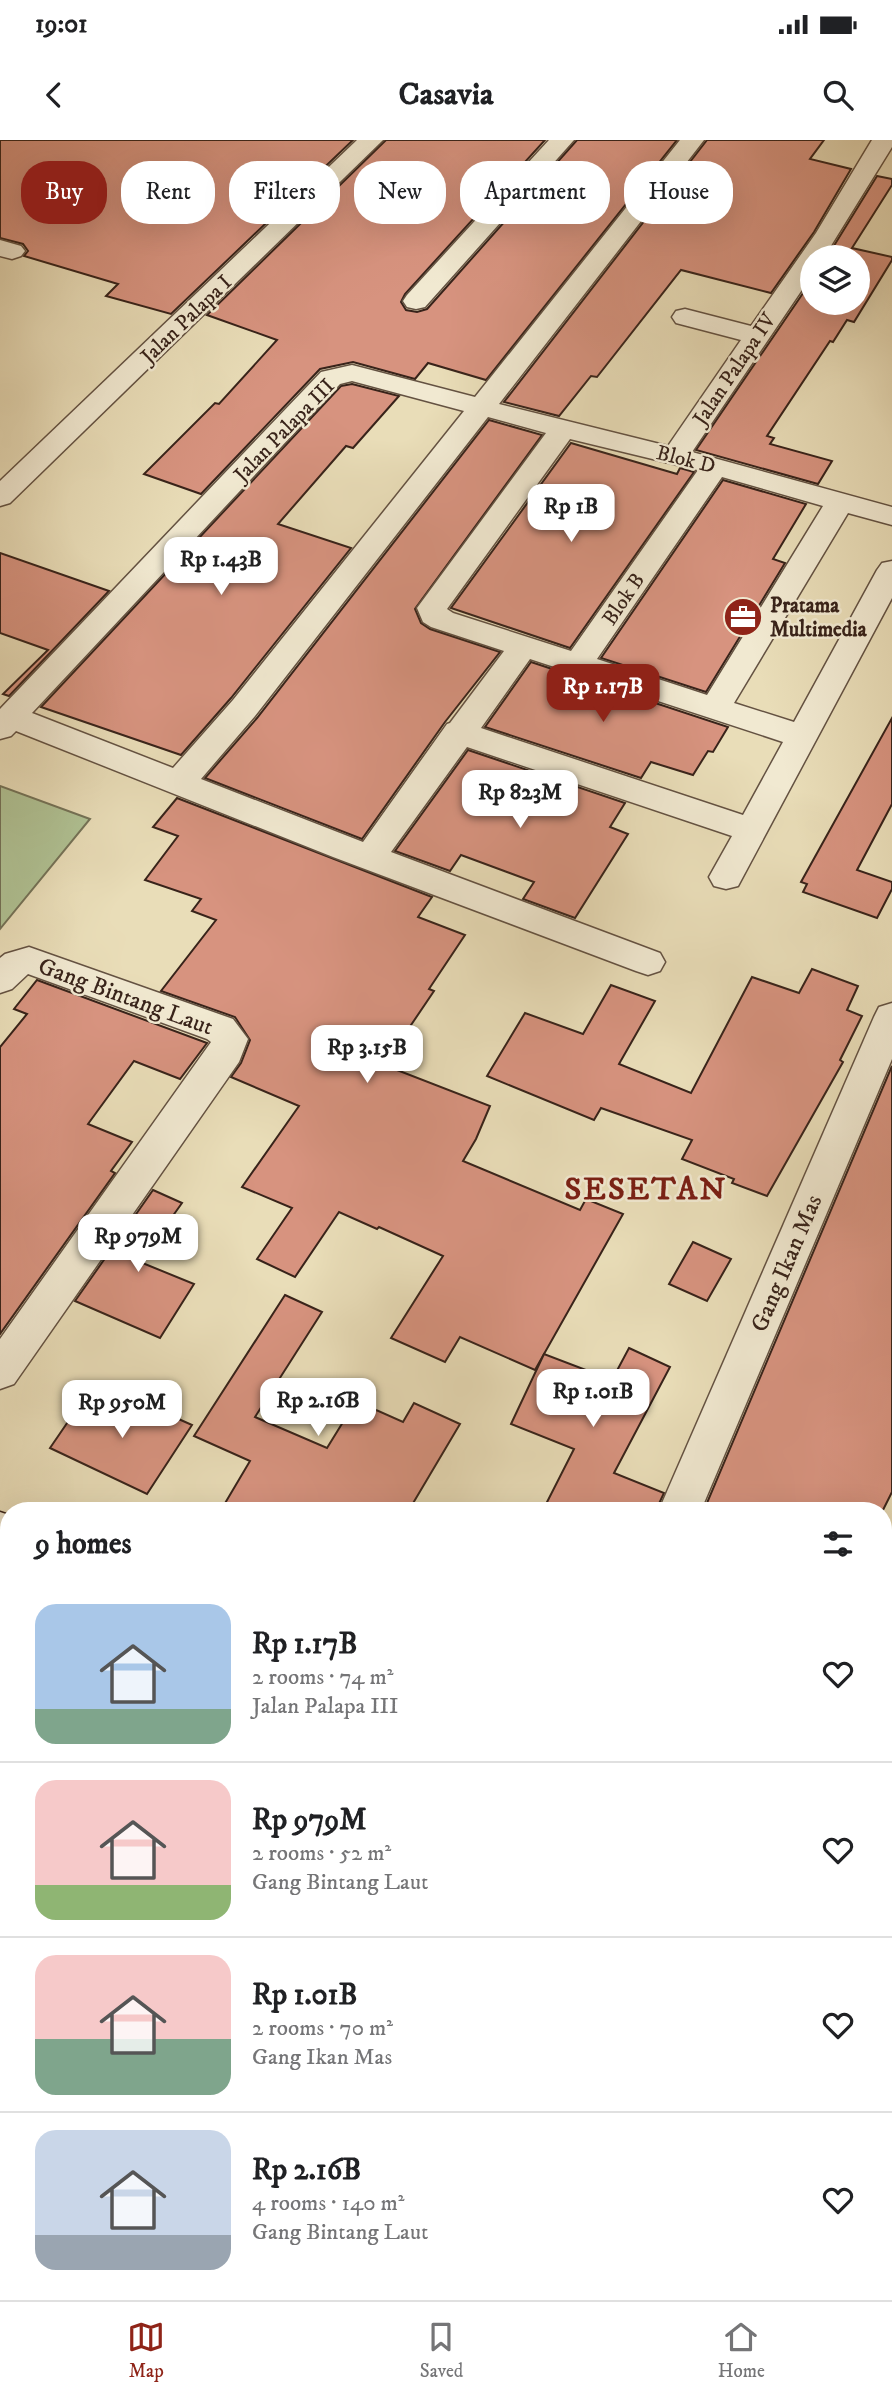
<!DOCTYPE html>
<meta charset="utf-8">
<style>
:root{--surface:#fff;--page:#f6f6f6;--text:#202124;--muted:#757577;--line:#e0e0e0;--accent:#8f2418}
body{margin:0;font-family:"IM FELL DW Pica",serif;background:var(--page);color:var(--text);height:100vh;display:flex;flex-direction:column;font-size:26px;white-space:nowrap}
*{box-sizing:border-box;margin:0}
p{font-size:23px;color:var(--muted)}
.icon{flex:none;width:38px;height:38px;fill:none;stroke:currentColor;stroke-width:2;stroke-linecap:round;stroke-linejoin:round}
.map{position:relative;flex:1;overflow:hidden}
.details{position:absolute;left:0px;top:1362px;width:892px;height:800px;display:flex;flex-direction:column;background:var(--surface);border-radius:28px 28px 0 0;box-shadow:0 7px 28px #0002}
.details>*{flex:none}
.hud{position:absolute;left:21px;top:21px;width:850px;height:63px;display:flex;gap:14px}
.tools{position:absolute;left:800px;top:105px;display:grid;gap:14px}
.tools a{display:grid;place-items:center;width:70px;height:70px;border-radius:50%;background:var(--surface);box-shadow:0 7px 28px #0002;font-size:35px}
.price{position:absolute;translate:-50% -60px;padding:0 16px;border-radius:14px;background:#fff;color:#222;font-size:23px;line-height:46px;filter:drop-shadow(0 2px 4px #0008)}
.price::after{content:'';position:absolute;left:50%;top:42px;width:21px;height:16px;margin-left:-10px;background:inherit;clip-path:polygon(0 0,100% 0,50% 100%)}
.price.on{background:var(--accent);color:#fff}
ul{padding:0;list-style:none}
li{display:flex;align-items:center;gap:21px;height:175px;padding:0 35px}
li+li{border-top:2px solid var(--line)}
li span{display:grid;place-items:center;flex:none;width:196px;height:140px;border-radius:21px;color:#555}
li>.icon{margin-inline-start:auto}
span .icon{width:84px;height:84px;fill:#fffc;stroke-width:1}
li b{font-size:30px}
h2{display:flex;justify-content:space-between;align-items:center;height:84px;padding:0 35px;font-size:30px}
.chip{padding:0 24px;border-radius:28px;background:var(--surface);box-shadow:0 7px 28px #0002;font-size:24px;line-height:63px}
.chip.on{background:var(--accent);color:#fff}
.status{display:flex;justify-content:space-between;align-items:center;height:49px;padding:0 35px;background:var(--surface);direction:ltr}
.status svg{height:19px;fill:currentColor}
header{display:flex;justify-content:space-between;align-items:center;height:91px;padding:0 35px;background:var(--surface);font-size:32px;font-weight:700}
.tabs{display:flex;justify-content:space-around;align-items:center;height:98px;border-top:2px solid var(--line);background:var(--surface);font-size:19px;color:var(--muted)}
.tabs a{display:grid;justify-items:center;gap:4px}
.tabs .on{color:var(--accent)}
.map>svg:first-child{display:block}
</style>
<div class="status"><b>19:01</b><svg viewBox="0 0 49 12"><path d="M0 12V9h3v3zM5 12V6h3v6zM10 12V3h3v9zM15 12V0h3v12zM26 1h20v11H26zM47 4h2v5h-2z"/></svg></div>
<header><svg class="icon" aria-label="back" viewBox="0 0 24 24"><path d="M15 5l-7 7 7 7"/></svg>Casavia<svg class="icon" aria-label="search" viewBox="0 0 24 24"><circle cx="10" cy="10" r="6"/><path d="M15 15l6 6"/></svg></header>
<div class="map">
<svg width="892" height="2160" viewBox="0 0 892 2160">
<rect width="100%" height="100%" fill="#e9ddb8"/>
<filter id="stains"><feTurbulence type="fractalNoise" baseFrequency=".00286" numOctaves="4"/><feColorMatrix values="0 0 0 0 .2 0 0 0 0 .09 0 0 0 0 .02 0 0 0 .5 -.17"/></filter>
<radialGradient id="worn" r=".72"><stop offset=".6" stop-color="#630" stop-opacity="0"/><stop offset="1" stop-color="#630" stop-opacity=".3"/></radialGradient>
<polygon fill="#b0c294" stroke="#747257" stroke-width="2" points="0,646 90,679 0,789"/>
<g fill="#d7937f" stroke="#38231a" stroke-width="2">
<polygon points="0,0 353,0 171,174 106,156 118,144 24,116 28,111 23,104 0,98"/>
<polygon points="386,0 545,0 405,154 401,162 406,170 417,172 427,169 577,0 677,0 486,240 428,223 415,239 353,222 320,229 201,354 144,334 215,263 219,264 277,200 207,175"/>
<polygon points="707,0 824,0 810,19 851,29 814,92 771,153 681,130 597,237 591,236 559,276 504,262"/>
<polygon points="877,36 892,39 892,45 852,108 892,117 892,120 854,182 847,180 833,202 830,201 767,296 774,298 770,304 832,321 818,344 696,310 812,140 812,163 858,163 858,117 827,117"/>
<polygon points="352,244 399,256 353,308 346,306 278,384 351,408 231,558 181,615 41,567 341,246"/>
<polygon points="489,280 542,295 415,469 421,483 430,489 500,512 445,582 362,699 205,638 257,578"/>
<polygon points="571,303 677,334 680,328 694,332 570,508 451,468"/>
<polygon points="723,340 806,364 773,419 785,423 706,552 601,518"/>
<polygon points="0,413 109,451 9,556 3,554 48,510 0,493"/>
<polygon points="531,522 728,587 713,612 708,611 693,635 651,622 641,638 485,587"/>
<polygon points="892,578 892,664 857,730 892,742 892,749 877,778 803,752 807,744 801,742"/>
<polygon points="468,610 625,663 610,687 628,694 575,778 523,759 534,742 461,715 450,731 395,711"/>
<polygon points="177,658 432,757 418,777 465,795 429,849 434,851 384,925 490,966 476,999 463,1021 580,1070 586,1059 623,1074 535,1230 460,1197 445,1222 391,1198 443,1116 379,1087 377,1089 339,1072 295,1137 257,1119 292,1068 242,1047 299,966 231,937 241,923 250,900 235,877 161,851 216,780 192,771 201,759 145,740 178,696 153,687"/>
<polygon points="812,829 858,846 847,870 862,876 840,920 843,922 767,1056 732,1043 734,1039 682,1019 692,1000 601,968 594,980 487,936 525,873 583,894 611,845 655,861 619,924 691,953 752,837 799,853"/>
<polygon points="37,840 207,903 180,939 134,921 88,984 132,1002 111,1031 115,1033 0,1194 0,907 27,874 14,869"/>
<polygon points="892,926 892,1352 883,1370 704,1370"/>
<polygon points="153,1050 182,1063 140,1122 194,1144 160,1198 75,1161"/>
<polygon points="693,1102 731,1119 707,1161 669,1144"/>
<polygon points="285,1155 322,1172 255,1277 327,1308 356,1261 403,1282 414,1263 460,1284 409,1370 221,1370 250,1321 194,1296"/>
<polygon points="629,1208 670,1227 614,1333 664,1353 656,1370 543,1370 574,1309 511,1284 544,1214 612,1240"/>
<polygon points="89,1251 128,1268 134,1259 192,1285 147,1354 50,1308"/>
</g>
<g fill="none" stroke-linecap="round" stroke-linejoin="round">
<g stroke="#645242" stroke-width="3">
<g id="lane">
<polygon points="892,1403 892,1440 884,1443 884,1406"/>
<polygon points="892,1493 892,1534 884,1538 884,1497"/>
<polygon points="9,1858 9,1900 0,1903 0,1861"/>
<polygon points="0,1906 9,1909 9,1937 0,1934"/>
<polygon points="0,2088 9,2091 9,2120 0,2117"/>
<polygon points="104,2152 147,2152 150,2160 107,2160"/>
<polygon points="254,2152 286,2152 283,2160 251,2160"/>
</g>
</g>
<g stroke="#645242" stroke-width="3">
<g id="street">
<polygon points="357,0 383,0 10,363 0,366 0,341"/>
<polygon points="549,0 574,0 425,167 416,169 407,167 403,161 407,155"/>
<path d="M680 0H704L499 264 668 306 741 200 676 183 672 177 676 171 685 169 751 186 816 93 872 0H892V7L824 117H812V135L692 312 892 367V385L848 373 734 563 794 582 877 430 882 423 892 421V458L738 746 726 749 714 746 709 737 732 696 467 607 391 712 660 813 665 822 660 831 648 835 636 831 333 717 16 591 11 596 0 599V569L321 232 352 225 475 257ZM352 241 464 271 233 560 173 628 32 573 340 244ZM488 277 546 293 417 468 423 482 431 487 504 511 450 583 447 584 363 702 201 639 255 576ZM570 299 698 330 571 511 453 473 447 469ZM722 337 823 366 707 555 597 519ZM530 519 783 602 743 675 481 588Z"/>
<polygon points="0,100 21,106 25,111 21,116 12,119 0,116"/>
<polygon points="29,807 233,879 248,899 239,922 14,1244 0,1249 0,1199 211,902 207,899 28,834 12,849 0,853 0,818 5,814"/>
<polygon points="892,863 892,919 701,1370 659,1370 874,877 879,867"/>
<polygon points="655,2152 708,2152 707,2160 653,2160"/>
</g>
</g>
<g stroke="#38231a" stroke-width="3">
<g id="secondary">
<polygon points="0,1372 9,1375 9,1415 0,1412"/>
<polygon points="884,1669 892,1672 892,1718 884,1715"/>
</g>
</g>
<use href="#lane" fill="#f1e9d1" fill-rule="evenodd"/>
<use href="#street" fill="#f1e9d1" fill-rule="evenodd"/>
<use href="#secondary" fill="#f1e9d1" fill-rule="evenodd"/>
</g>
<defs>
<g id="office-disc" transform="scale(2.0125)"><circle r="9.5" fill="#8f2418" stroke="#f1e9d1"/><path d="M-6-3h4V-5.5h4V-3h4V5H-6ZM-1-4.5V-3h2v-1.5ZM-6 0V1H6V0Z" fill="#fff"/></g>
</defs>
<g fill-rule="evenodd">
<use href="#office-disc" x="743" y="477"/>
</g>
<g text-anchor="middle" stroke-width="5" stroke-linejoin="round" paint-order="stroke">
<g font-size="21" fill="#38231a" stroke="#f1e9d1">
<text transform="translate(186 179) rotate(-44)" y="7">Jalan Palapa I</text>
<text transform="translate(734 229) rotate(-56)" y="7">Jalan Palapa IV</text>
<text transform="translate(284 290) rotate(-46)" y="7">Jalan Palapa III</text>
<text transform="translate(686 319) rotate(14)" y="7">Blok D</text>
<text transform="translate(623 459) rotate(-56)" y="7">Blok B</text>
</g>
<g font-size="21" font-weight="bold" fill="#38231a" stroke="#f1e9d1" text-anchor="start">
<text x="770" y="472">Pratama<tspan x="770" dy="24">Multimedia</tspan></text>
</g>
<g font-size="24" fill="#38231a" stroke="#f1e9d1">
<text transform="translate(126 856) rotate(20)" y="8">Gang Bintang Laut</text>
<text transform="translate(786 1123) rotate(-67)" y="8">Gang Ikan Mas</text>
</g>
<g font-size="32" font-weight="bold" letter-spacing="2" fill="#7a1f14" stroke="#f1e9d1">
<text x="646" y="1059">SESETAN</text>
</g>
</g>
<rect width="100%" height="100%" filter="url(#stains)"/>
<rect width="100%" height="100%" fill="url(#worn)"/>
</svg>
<div class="tools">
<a><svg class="icon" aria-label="layers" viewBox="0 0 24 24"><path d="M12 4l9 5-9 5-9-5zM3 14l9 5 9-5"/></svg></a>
</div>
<b class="price" style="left:571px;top:404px">Rp 1B</b>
<b class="price" style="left:221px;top:457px">Rp 1.43B</b>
<b class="price on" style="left:603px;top:584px">Rp 1.17B</b>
<b class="price" style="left:520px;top:690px">Rp 823M</b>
<b class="price" style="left:367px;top:945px">Rp 3.15B</b>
<b class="price" style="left:138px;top:1134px">Rp 979M</b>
<b class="price" style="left:593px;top:1289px">Rp 1.01B</b>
<b class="price" style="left:318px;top:1298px">Rp 2.16B</b>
<b class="price" style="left:122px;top:1300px">Rp 950M</b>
<div class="hud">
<a class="chip on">Buy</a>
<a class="chip">Rent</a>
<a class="chip">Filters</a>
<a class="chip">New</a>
<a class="chip">Apartment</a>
<a class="chip">House</a>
</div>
<section class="details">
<h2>9 homes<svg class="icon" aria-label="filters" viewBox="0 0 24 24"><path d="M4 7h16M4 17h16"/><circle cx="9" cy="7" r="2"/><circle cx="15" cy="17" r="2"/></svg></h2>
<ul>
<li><span style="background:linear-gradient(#a9c7e8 75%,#7fa58c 0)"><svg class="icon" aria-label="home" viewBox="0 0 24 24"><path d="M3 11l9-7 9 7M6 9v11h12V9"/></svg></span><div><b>Rp 1.17B</b><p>2 rooms · 74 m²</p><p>Jalan Palapa III</p></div><svg class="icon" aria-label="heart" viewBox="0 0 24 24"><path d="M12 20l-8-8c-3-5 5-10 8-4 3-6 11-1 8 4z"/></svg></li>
<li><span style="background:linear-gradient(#f6c9c9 75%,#8fb573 0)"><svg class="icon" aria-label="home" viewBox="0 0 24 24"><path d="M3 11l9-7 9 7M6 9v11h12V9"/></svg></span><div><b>Rp 979M</b><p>2 rooms · 52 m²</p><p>Gang Bintang Laut</p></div><svg class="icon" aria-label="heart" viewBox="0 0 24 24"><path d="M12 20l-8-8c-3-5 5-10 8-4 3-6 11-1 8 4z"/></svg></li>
<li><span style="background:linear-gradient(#f6c9c9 60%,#7fa58c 0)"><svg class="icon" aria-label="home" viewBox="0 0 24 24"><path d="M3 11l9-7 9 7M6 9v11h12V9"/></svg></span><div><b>Rp 1.01B</b><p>2 rooms · 70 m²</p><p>Gang Ikan Mas</p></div><svg class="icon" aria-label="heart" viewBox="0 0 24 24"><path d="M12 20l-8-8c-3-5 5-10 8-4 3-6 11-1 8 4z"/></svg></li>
<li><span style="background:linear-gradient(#c9d6e8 75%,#9aa5b1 0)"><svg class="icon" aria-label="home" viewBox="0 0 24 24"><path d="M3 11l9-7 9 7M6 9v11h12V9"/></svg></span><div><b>Rp 2.16B</b><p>4 rooms · 140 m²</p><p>Gang Bintang Laut</p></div><svg class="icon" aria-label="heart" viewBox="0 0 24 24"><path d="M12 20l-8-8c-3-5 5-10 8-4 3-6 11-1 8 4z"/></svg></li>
</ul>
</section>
</div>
<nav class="tabs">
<a class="on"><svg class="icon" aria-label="map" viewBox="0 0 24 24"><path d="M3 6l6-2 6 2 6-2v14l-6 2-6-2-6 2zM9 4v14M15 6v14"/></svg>Map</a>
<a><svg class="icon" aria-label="saved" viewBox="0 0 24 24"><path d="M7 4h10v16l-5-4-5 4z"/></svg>Saved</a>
<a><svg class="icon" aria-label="home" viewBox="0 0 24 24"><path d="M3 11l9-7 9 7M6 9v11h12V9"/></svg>Home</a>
</nav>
